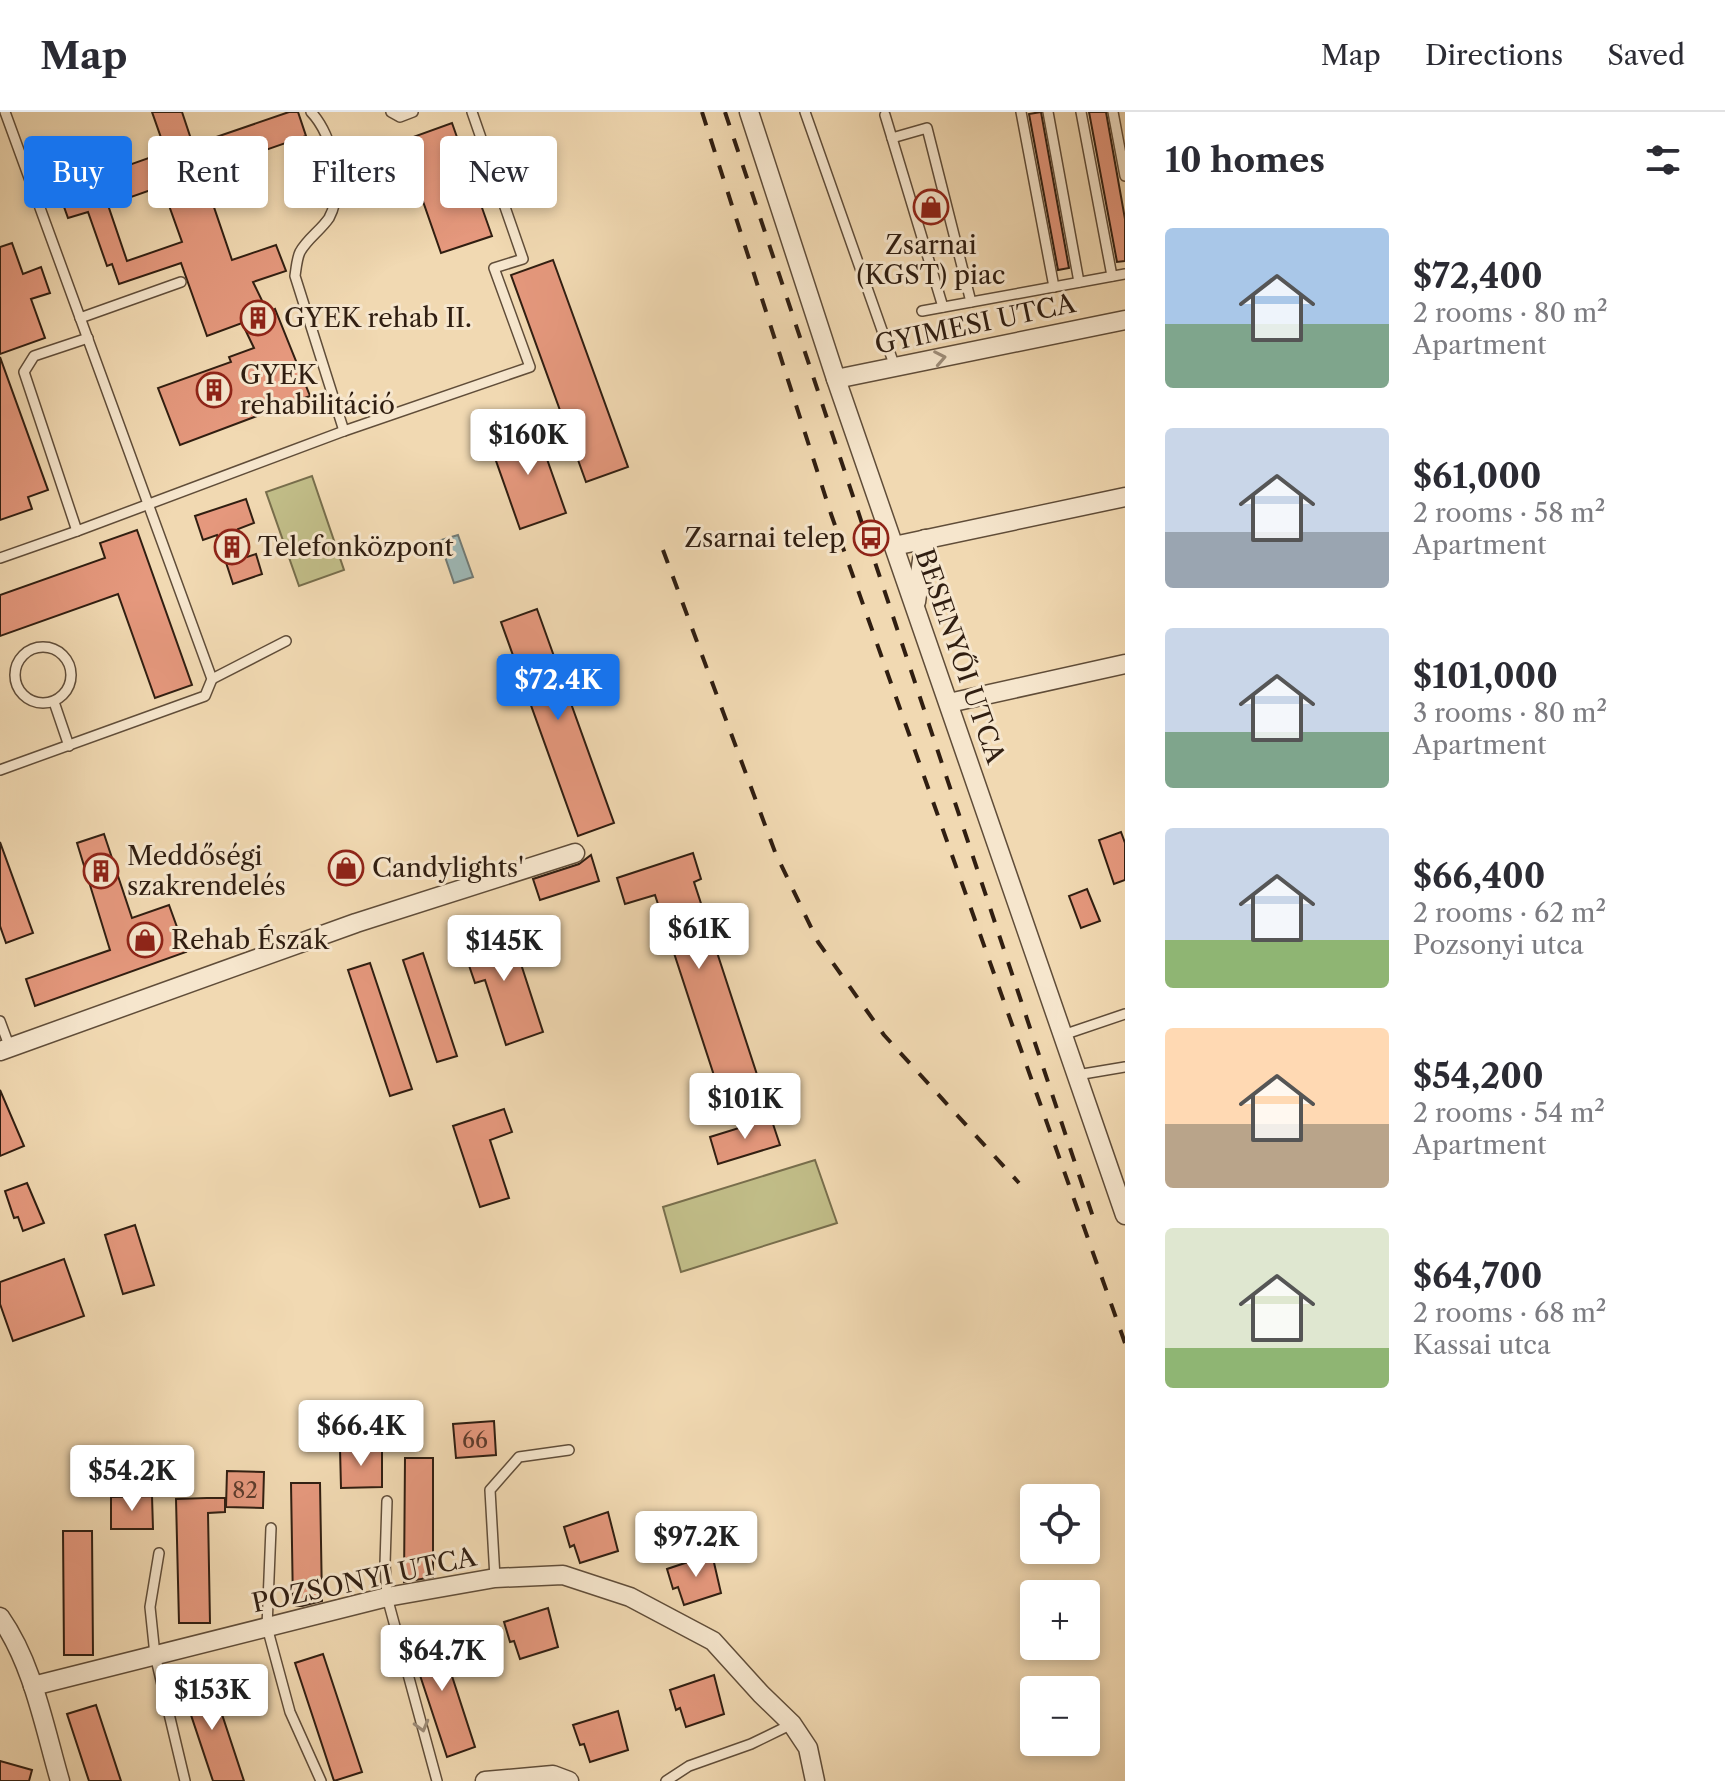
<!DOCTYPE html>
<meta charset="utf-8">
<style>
:root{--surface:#fff;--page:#f2f2f3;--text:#2b2b33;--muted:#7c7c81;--line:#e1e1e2;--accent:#1a73e8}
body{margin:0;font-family:"Libre Caslon Text",serif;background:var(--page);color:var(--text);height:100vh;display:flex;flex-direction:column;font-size:30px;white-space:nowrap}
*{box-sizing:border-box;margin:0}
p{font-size:26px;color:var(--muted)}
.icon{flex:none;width:44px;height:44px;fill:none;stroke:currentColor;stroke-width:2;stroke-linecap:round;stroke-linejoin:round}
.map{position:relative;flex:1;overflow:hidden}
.side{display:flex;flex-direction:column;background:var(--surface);width:600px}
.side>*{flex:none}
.hud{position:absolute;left:24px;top:24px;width:760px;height:72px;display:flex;gap:16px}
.controls{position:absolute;left:1020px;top:1372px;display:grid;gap:16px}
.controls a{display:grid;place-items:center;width:80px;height:80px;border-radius:8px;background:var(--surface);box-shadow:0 4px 12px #0003;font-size:40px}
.price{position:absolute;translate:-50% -68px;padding:0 18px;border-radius:8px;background:#fff;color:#222;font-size:26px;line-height:52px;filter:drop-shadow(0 2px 4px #0008)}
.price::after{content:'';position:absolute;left:50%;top:48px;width:24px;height:18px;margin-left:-12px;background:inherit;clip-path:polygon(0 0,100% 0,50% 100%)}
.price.active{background:var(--accent);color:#fff}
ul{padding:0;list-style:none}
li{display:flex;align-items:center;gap:24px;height:200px;padding:0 40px}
li span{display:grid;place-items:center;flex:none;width:224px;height:160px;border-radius:8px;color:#555}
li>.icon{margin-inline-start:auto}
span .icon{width:96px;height:96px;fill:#fffc;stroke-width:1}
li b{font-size:34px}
h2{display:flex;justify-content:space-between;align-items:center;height:96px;padding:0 40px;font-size:34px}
.tag{padding:0 28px;border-radius:8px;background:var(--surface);box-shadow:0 4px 12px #0003;font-size:28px;line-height:72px}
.tag.active{background:var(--accent);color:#fff}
header{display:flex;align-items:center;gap:48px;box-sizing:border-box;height:112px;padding:0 40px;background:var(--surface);border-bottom:2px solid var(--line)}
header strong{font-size:38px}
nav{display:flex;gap:44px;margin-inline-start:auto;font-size:28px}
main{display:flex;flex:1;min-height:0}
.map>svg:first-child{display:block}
</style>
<header>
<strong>Map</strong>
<nav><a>Map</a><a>Directions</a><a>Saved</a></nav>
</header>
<main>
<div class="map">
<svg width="1125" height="1669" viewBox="0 0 1125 1669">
<rect width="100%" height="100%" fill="#f1d9b2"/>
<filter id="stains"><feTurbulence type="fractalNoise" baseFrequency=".0025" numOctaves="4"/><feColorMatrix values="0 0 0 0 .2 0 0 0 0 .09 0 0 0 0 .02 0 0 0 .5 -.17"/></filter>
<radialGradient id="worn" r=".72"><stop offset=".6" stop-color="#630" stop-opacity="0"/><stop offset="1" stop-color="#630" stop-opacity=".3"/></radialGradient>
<g fill="#c1bd88" stroke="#786e4c" stroke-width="2">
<polygon points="312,364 344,458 299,474 266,380"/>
<polygon points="815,1048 837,1111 681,1160 663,1095"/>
</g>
<polygon fill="#9eb8b6" stroke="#727a74" stroke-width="2" points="458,423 473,465 454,471 443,439 439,440 435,430"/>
<g fill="#e5987d" stroke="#301e11" stroke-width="2" fill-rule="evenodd">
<path d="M152 0H182L193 33 289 0H298L306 24 202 60 232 148 276 133 286 159 253 170 268 201 275 197 310 284 180 333 158 276 231 250 229 245 254 236 242 211 207 224 181 151 119 172 112 152 107 154 88 100 68 106 58 78 166 40ZM162 74 182 130 127 149 108 93Z"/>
<polygon points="1041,0 1069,156 1058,158 1029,2"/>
<polygon points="1089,0 1106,0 1125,107 1125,149 1117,150"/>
<polygon points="452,11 492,124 441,141 402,29"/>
<polygon points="12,131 23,162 41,155 50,181 31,187 45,226 0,242 0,135"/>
<polygon points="553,148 628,355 586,370 511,163"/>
<polygon points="0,245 48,378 28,385 32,397 0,408"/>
<polygon points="535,313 566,401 520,417 489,329"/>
<polygon points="246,387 254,411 238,417 247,445 256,442 262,462 233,472 217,423 203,428 195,404"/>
<polygon points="137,418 192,573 155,586 118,482 0,524 0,483 105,446 100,431"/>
<polygon points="537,497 614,711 578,724 501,510"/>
<polygon points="1121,720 1125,731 1125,768 1114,772 1099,728"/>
<polygon points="104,722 132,806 169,793 186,840 35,894 26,867 110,838 77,731"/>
<polygon points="0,730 33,821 6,831 0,814"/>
<polygon points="693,741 701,767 694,770 763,981 724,994 655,783 625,792 617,766"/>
<polygon points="591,743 599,769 540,788 533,767 579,752"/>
<polygon points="1087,777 1100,809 1081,816 1069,784"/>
<polygon points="509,815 543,920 506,933 485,868 475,871 461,830"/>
<polygon points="423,841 457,944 437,950 403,848"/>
<polygon points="370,851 412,977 390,984 348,858"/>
<polygon points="0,978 24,1034 0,1044"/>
<polygon points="504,997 512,1020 490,1028 509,1086 480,1095 453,1014"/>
<polygon points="771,1006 780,1033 718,1052 710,1025"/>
<polygon points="27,1071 44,1111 23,1119 18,1105 14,1106 5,1079"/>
<polygon points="135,1113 154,1173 123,1182 105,1123"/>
<polygon points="64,1147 84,1204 13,1229 0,1192 0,1170"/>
<polygon points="494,1309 496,1343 456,1346 453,1312"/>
<polygon points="340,1336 382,1336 382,1375 341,1376"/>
<polygon points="405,1346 433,1346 433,1465 404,1470"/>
<polygon points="227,1359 264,1360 263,1396 226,1395"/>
<polygon points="291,1371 320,1371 322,1489 302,1494 293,1494"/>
<polygon points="152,1384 153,1417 111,1417 111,1385"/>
<polygon points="207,1386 225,1386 225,1400 208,1401 210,1511 179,1511 176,1387"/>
<polygon points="608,1400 618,1439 580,1451 574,1433 570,1435 564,1415"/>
<polygon points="63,1419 92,1419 93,1543 64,1543"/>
<polygon points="712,1442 721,1481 684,1493 678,1475 673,1477 667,1457"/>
<polygon points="548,1496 558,1535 520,1547 514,1529 510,1530 504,1510"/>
<polygon points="437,1518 475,1635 447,1645 408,1527"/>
<polygon points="323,1542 362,1660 334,1669 295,1551"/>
<polygon points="714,1563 724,1602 686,1615 680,1596 676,1598 670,1578"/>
<polygon points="210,1566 244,1669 213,1669 182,1576"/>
<polygon points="96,1593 121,1669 89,1669 67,1602"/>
<polygon points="618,1599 628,1638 590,1650 584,1632 580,1633 573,1613"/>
<polygon points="0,1649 32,1658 29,1669 0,1669"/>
</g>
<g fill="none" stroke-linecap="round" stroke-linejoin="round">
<g stroke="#604d39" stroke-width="12">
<g id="lane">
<path d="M311 0C333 23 345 77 329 106 321 118 307 127 300 140 297 146 296 157 295 164L344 319"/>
<polyline points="391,0 400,5 413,0"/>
<polyline points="805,0 895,255"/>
<polyline points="1021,0 1054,175"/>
<polyline points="1048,0 1079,170"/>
<polyline points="1081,0 1112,164"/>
<polyline points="1113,0 1125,64"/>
<polyline points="885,3 943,195"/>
<polyline points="892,26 927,16 971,190"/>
<polyline points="922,199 1125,162"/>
<polyline points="80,206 181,170"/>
<polyline points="77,419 24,260 34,244 88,226"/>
<polyline points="0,446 77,419 344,319 530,255 494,156 523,147 472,0"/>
<circle cx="43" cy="563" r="28"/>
<polyline points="212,567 286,529"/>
<polyline points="54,590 69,634"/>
<polyline points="0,658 205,584 212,567 5,0"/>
<polyline points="0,909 10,936"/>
<polyline points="1063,923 1125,902"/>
<polyline points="1077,963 1125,955"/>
<polyline points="387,1389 385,1452 387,1485 437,1669"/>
<polyline points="271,1416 267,1515 290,1600 321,1669"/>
<polyline points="159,1441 150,1495 155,1543 185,1669"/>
<polyline points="495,1466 490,1378 519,1345 569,1338"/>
<polyline points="666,1669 689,1654 751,1632 792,1612"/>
</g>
</g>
<g stroke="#604d39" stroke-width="21">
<g id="street">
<polyline points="749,0 836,267 1125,1103"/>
<polyline points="836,267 1125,208"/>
<polyline points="894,434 1125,385"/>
<polyline points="916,490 925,427"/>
<polyline points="949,591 1125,552"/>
<polyline points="0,939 356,811 575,741"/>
<path d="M0 1505C33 1552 44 1614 60 1669"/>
<polyline points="33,1574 387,1485 495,1466 563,1463 630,1485 713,1529 761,1582 792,1612 808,1636 815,1669"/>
<polyline points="485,1669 553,1663 569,1669"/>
</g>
</g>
<use href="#lane" stroke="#f6e6cd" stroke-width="9"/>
<use href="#street" stroke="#f6e6cd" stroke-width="18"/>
<g stroke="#301e11" stroke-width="4" stroke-dasharray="14 14" stroke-linecap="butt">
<polyline points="702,0 831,402 1125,1231"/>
<polyline points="725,0 1093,1105"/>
<polyline points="663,438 775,740 818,830 884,923 1019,1071"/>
</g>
</g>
<defs><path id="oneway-chevron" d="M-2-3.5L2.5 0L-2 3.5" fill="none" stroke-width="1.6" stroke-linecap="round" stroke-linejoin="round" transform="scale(2)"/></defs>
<g stroke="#9d8c78">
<use href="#oneway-chevron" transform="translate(940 246) rotate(-11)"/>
<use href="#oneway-chevron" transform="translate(422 1614) rotate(75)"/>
</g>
<defs>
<g id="shop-ring" transform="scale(1.8)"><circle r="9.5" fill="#f6e6cd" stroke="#8f2418" stroke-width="1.5"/><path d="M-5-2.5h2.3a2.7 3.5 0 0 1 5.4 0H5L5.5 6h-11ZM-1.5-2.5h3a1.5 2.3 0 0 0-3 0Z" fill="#8f2418"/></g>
<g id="building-ring" transform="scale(1.8)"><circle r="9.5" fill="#f6e6cd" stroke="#8f2418" stroke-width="1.5"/><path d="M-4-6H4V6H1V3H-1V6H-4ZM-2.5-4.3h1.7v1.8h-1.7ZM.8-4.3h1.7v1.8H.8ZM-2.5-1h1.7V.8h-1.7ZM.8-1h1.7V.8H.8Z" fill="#8f2418"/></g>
<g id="bus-ring" transform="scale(1.8)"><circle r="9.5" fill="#f6e6cd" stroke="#8f2418" stroke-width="1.5"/><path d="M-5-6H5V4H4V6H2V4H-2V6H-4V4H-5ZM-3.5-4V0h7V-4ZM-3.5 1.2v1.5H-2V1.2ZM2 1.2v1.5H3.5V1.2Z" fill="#8f2418"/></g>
</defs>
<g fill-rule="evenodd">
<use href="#shop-ring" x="931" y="95"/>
<use href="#building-ring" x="258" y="206"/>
<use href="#building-ring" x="214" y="278"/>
<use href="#bus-ring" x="871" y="426"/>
<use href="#building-ring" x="232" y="435"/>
<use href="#shop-ring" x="346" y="756"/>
<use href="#building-ring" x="101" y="759"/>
<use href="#shop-ring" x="145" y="828"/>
</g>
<g text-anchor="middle" stroke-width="6" stroke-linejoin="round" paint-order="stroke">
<g font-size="22" fill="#5d3c2c">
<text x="475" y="1336">66</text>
<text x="245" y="1386">82</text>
</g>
<g font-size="26" fill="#301e11" stroke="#f6e6cd" text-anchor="start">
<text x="931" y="142" text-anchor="middle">Zsarnai<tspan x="931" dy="30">(KGST) piac</tspan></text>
<text x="284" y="215">GYEK rehab II.</text>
<text x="240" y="272">GYEK<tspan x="240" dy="30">rehabilitáció</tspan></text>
<text x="845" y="435" text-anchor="end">Zsarnai telep</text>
<text x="258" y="444">Telefonközpont</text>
<text x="127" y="753">Meddőségi<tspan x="127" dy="30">szakrendelés</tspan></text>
<text x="372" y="765">Candylights'</text>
<text x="171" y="837">Rehab Észak</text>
</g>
<g font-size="26" fill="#301e11" stroke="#f6e6cd">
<text transform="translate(975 212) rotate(-12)" y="9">GYIMESI UTCA</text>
<text transform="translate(960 544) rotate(71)" y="9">BESENYŐI UTCA</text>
<text transform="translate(364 1468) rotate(-12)" y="9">POZSONYI UTCA</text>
</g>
</g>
<rect width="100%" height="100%" filter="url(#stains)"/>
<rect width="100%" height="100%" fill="url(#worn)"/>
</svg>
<div class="controls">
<a><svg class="icon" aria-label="locate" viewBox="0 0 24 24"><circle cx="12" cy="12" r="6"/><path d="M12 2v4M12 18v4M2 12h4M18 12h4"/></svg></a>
<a>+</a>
<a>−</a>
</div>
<b class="price" style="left:528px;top:365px">$160K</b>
<b class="price active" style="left:558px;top:610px">$72.4K</b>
<b class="price" style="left:699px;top:859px">$61K</b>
<b class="price" style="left:504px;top:871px">$145K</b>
<b class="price" style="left:745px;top:1029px">$101K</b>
<b class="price" style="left:361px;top:1356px">$66.4K</b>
<b class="price" style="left:132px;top:1401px">$54.2K</b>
<b class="price" style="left:696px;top:1467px">$97.2K</b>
<b class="price" style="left:442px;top:1581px">$64.7K</b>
<b class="price" style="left:212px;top:1620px">$153K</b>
<div class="hud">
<a class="tag active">Buy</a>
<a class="tag">Rent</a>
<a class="tag">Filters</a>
<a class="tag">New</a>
</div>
</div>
<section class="side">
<h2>10 homes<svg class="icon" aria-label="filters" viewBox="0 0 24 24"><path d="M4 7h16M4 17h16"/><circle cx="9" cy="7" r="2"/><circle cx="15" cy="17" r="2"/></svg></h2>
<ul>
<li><span style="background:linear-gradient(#a9c7e8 60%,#7fa58c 0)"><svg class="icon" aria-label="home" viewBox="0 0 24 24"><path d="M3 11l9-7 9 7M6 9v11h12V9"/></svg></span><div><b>$72,400</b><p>2 rooms · 80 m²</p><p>Apartment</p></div></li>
<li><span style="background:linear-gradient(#c9d6e8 65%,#9aa5b1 0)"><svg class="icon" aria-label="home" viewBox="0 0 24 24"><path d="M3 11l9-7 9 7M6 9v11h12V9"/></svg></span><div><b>$61,000</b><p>2 rooms · 58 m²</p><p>Apartment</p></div></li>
<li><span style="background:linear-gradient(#c9d6e8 65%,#7fa58c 0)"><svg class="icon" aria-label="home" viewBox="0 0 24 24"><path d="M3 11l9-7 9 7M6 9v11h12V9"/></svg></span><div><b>$101,000</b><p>3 rooms · 80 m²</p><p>Apartment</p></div></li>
<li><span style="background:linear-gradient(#c9d6e8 70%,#8fb573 0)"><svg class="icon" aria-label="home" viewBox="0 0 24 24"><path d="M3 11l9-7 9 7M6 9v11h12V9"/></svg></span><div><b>$66,400</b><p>2 rooms · 62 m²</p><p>Pozsonyi utca</p></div></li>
<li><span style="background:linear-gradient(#ffd9b3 60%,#b9a48a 0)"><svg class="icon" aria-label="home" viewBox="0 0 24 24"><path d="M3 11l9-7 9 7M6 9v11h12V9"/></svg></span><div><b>$54,200</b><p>2 rooms · 54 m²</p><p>Apartment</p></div></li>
<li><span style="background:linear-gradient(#dfe7d0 75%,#8fb573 0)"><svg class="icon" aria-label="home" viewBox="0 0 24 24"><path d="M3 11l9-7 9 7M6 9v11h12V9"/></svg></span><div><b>$64,700</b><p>2 rooms · 68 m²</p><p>Kassai utca</p></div></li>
</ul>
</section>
</main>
